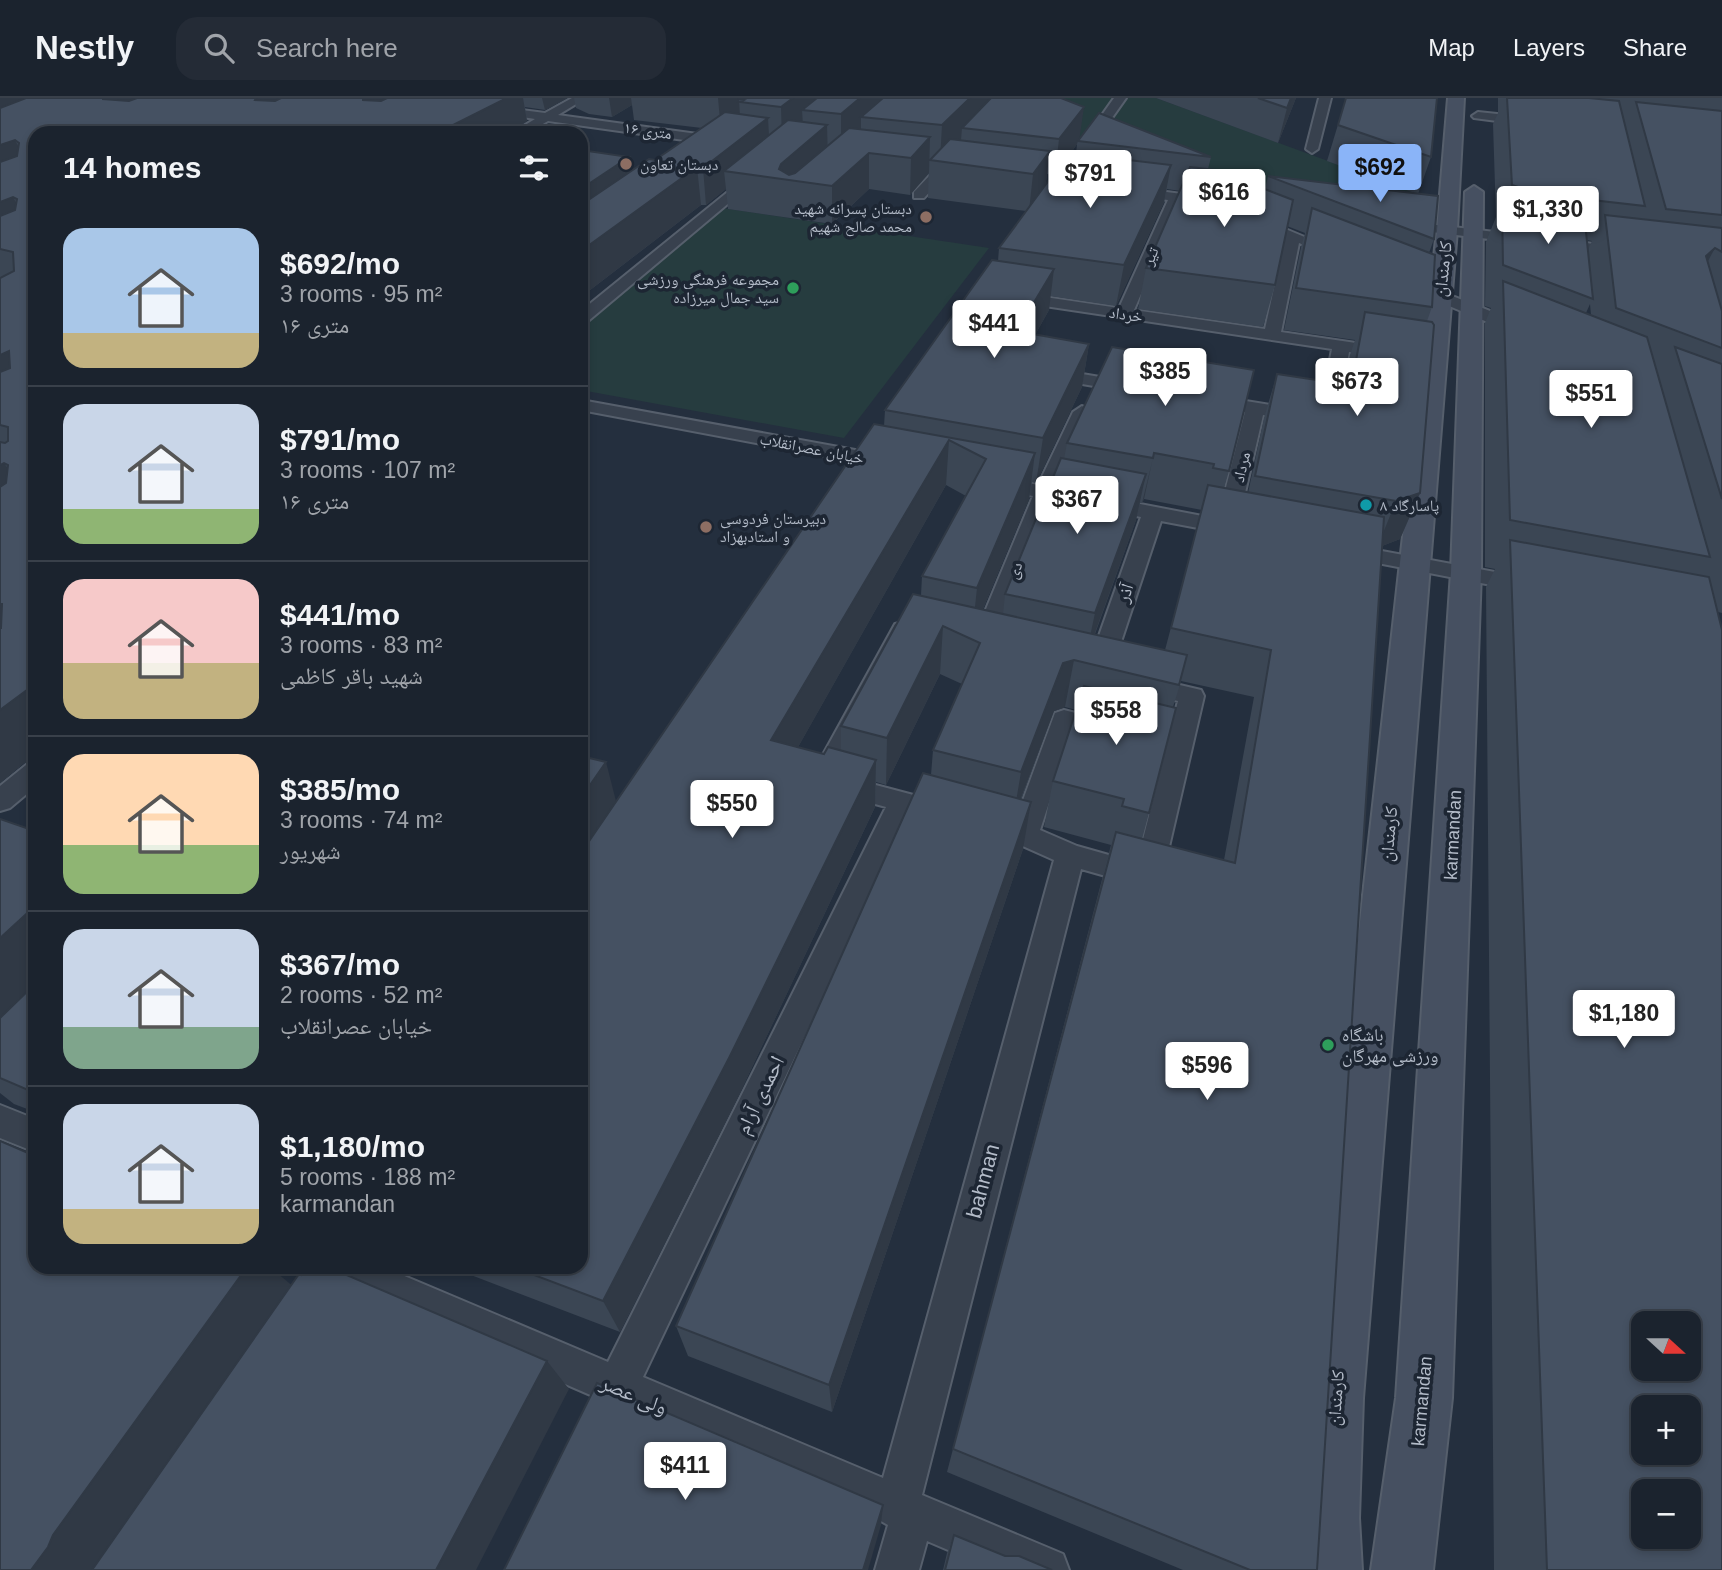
<!DOCTYPE html>
<meta charset="utf-8">
<style>
:root{--surface:#1b232e;--page:#242b36;--text:#f1f3f6;--muted:#a0a4aa;--line:#39404a;--accent:#8ab4f8}
body{margin:0;font-family:Arial,"Noto Naskh Arabic",sans-serif;background:var(--page);color:var(--text);height:100vh;display:flex;flex-direction:column;font-size:26px;white-space:nowrap}
*{box-sizing:border-box;margin:0}
p{font-size:23px;color:var(--muted)}
.icon{flex:none;width:38px;height:38px;fill:none;stroke:currentColor;stroke-width:2;stroke-linecap:round;stroke-linejoin:round}
.map{position:relative;flex:1;overflow:hidden}
.details{position:absolute;left:28px;top:28px;width:560px;height:1148px;display:flex;flex-direction:column;background:var(--surface);border-radius:21px;box-shadow:0 4px 10px #0003,0 0 0 2px var(--line)}
.details>*{flex:none}
.needle{width:46px;rotate:111deg}
.buttons{position:absolute;left:1631px;top:1213px;display:grid;gap:14px}
.buttons a{display:grid;place-items:center;width:70px;height:70px;border-radius:14px;background:var(--surface);box-shadow:0 4px 10px #0003,0 0 0 2px var(--line);font-size:35px}
.price{position:absolute;translate:-50% -60px;padding:0 16px;border-radius:7px;background:#fff;color:#222;font-size:23px;line-height:46px;filter:drop-shadow(0 2px 4px #0008)}
.price::after{content:'';position:absolute;left:50%;top:42px;width:21px;height:16px;margin-left:-10px;background:inherit;clip-path:polygon(0 0,100% 0,50% 100%)}
.price.current{background:var(--accent);color:#111}
ul{padding:0;list-style:none}
li{display:flex;align-items:center;gap:21px;height:175px;padding:0 35px}
li+li{border-top:2px solid var(--line)}
li span{display:grid;place-items:center;flex:none;width:196px;height:140px;border-radius:21px;color:#555}
li>.icon{margin-inline-start:auto}
span .icon{width:84px;height:84px;fill:#fffc;stroke-width:1}
li b{font-size:30px}
h2{display:flex;justify-content:space-between;align-items:center;height:84px;padding:0 35px;font-size:30px}
header{display:flex;align-items:center;gap:42px;box-sizing:border-box;height:98px;padding:0 35px;background:var(--surface);border-bottom:2px solid var(--line)}
header strong{font-size:33px}
nav{display:flex;gap:38px;margin-inline-start:auto;font-size:24px}
.search{width:490px;height:63px;background:var(--page);display:flex;align-items:center;gap:18px;box-sizing:border-box;padding:0 24px;border-radius:21px;color:var(--muted);font-size:26px}
.map>svg:first-child{display:block}
</style>
<header>
<strong>Nestly</strong>
<div class="search"><svg class="icon" aria-label="search" viewBox="0 0 24 24"><circle cx="10" cy="10" r="6"/><path d="M15 15l6 6"/></svg>Search here</div>
<nav><a>Map</a><a>Layers</a><a>Share</a></nav>
</header>
<div class="map">
<svg width="1722" height="1472" viewBox="0 0 1722 1472">
<rect width="100%" height="100%" fill="#242f3e"/>
<g fill="#263c3f">
<polygon points="975,0 1156,0 1418,96 1198,94"/>
<polygon points="722,110 989,150 844,340 581,292 581,231"/>
</g>
<g fill="none" stroke-linecap="round" stroke-linejoin="round">
<g stroke="#565f6c" stroke-width="4">
<g id="street">
<polygon points="572,0 586,0 558,17 727,40 733,44 727,48 548,23 527,35 512,35 535,21 490,14 484,11 490,8 545,15"/>
<polygon points="1114,0 1126,0 1090,51 1082,51 1080,48"/>
<polygon points="1319,0 1331,0 1318,51 1312,55 1306,51"/>
<polygon points="1478,14 1535,20 1541,24 1535,28 1474,20 1472,18"/>
<polygon points="953,57 958,58 958,64 924,100 914,100 914,94 948,58"/>
<polygon points="756,71 761,72 761,78 587,224 581,226 581,213"/>
<path d="M1128 89 1213 100 1220 104 1213 108 1181 104 1134 212 1265 231 1285 140 1247 124 1245 121 1252 117 1345 156 1338 160 1299 145 1281 234 1390 250 1399 255 1390 260 1349 254 1335 326 1328 328 1263 317 1238 425 1246 431 1242 435 1235 437 1161 423 1112 571 1201 592 1204 598 1162 779 1158 787 1148 790 1081 771 922 1397 1063 1456 1069 1472H995L927 1443 919 1472H875L888 1427 881 1423 325 1182 319 1169H383L608 1264 886 709 813 689 809 682 895 526 903 524 974 540 1033 398 986 388 983 384 986 380 993 378 1038 387 1073 314 1082 308 1091 314 1057 390 1218 421 1245 314 1203 306 1200 302 1203 298 1209 297 1320 315 1332 251 1005 202 1003 199 1005 196 1011 194 1119 210 1168 102 1123 96 1121 93ZM1052 402 1141 419 1089 566 996 545ZM910 540 1178 603 1137 765 1077 748 1040 732 1073 632 1109 641 1118 638 1122 632 1118 626 1064 612 1055 615 1015 724 838 677ZM910 716 1016 745 1054 762 883 1380 643 1279Z"/>
<polygon points="1420,125 1627,150 1634,154 1627,158 1415,132 1415,126"/>
<polygon points="1417,184 1528,228 1530,232 1522,237 1516,236 1411,192 1409,189"/>
<polygon points="1047,270 1135,285 1144,290 1135,295 1041,279 1038,275 1041,271"/>
<polygon points="581,302 888,358 898,364 888,370 581,312"/>
<polygon points="1344,446 1527,480 1535,482 1538,487 1535,492 1527,494 1336,457 1333,452 1336,447"/>
<polygon points="35,664 35,689 10,710 0,713 0,688 26,667"/>
<polygon points="0,1007 35,1021 35,1054 0,1040"/>
</g>
</g>
<g stroke="#565f6c" stroke-width="4">
<g id="secondary">
<polygon points="1448,0 1464,0 1457,132 1363,1300 1359,1420 1362,1472 1300,1472 1299,1420 1307,1300 1437,132"/>
<polygon points="1474,88 1483,94 1481,474 1452,1300 1433,1472 1371,1472 1396,1300 1451,474 1465,94"/>
</g>
</g>
<use href="#street" fill="#38414e" fill-rule="evenodd"/>
<use href="#secondary" fill="#465061" fill-rule="evenodd"/>
</g>
<g fill="#3b4654" fill-rule="evenodd">
<polygon points="0,0 567,0 545,12 525,9 527,23 511,33 510,35 35,35 35,662 24,665 0,685"/>
<path d="M574 0H1061L1079 41 1211 59 1208 71 1250 76 1248 83 1249 85 1265 91 1268 78 1417 96 1327 63 1346 0 1431 59 1418 96 1434 141 1429 155 1432 209 1427 223 1420 395 1400 441 1382 448 1317 1472H1183L947 1374 1111 747 1044 729 1053 683 1076 612 1065 609 1054 613 1021 702 1023 751 832 1314 688 1258 676 1228 931 677 933 652 962 586 940 576 886 687 876 684 875 709 737 1001 620 1234 450 1169H581L616 704 884 328 885 312 998 163 999 150 1026 113 928 100 929 62V75L910 97 869 91 832 126 728 111 726 91 706 107H701L581 199 629 59 631 74 655 62 702 30 634 22 632 7 612 19 589 16 576 10ZM1077 46 1076 56 1071 55ZM1047 76 1053 77 1046 86ZM1167 91 1180 93 1146 170 1138 211 1263 229 1275 187 1287 128 1305 135 1301 149 1284 232 1355 242 1350 257 1345 286 1277 276 1264 320 1248 395 1224 390 1229 373 1112 249 1067 345 1064 361 1005 496 1003 516 983 511 1029 401 1032 384 1036 385 1082 289 1089 246 1035 237 1049 212 1050 198 1116 208 1164 104ZM946 387 966 398 922 478 921 497 841 628V653L824 656 798 649ZM1144 401 1202 412 1165 552 1095 536 1136 422 1140 405H1142ZM1181 583 1254 599 1224 762 1142 741 1149 715 1173 609Z"/>
<polygon points="1156,0 1296,0 1278,45"/>
<path d="M1498 0H1722V515L1718 514 1722 1472H1494L1486 489 1495 471 1485 469V225L1491 210 1485 208 1486 144 1496 119 1493 26 1498 15ZM1587 142 1592 143 1588 152ZM1590 206 1591 217 1586 215Z"/>
<polygon points="0,721 35,733 35,1014 14,1006 0,995"/>
<polygon points="954,1437 1005,1458 1052,1472 943,1472 947,1455"/>
</g>
<g fill="#303945">
<polygon points="0,0 103,0 0,38"/>
<polygon points="103,0 195,0 119,35"/>
<polygon points="256,0 338,0 268,35 255,2"/>
<polygon points="363,0 420,0 373,35 363,2"/>
<polygon points="503,0 523,0 527,23 511,33 510,35 444,35 443,32"/>
<polygon points="542,0 567,0 545,12"/>
<polygon points="609,0 631,0 632,7 612,19"/>
<polygon points="718,0 766,0 739,1 740,19 721,33"/>
<polygon points="793,0 837,0 802,12 803,28 782,44 781,9"/>
<polygon points="860,0 898,0 861,19 861,33 841,51 841,16"/>
<polygon points="970,0 998,0 962,30 961,42 940,63 942,27"/>
<polygon points="1291,0 1296,0 1278,45 1287,10"/>
<polygon points="1084,9 1079,44 1078,43 1077,46 1055,77 1059,41"/>
<polygon points="768,20 770,56 724,73 726,91 706,107 703,70"/>
<polygon points="827,27 828,63 804,84 779,71 781,66"/>
<polygon points="930,39 929,75 910,97 911,60"/>
<polygon points="15,42 34,79 0,91 0,47"/>
<polygon points="1050,53 1045,90 1029,113 1033,76"/>
<polygon points="869,55 869,91 832,126 832,88"/>
<polygon points="629,59 634,96 581,134 581,91"/>
<polygon points="1171,67 1164,104 1116,208 1124,167"/>
<polygon points="697,69 701,107 581,199 581,153"/>
<polygon points="13,99 34,138 0,151 0,104"/>
<polygon points="1715,150 1693,191 1706,158"/>
<polygon points="1054,171 1049,212 1014,274 1018,231"/>
<polygon points="1089,246 1082,289 1036,385 1043,340"/>
<polygon points="9,253 35,295 0,313 0,257"/>
<polygon points="949,342 946,387 775,690 771,642"/>
<polygon points="1035,355 1029,401 972,537 977,490"/>
<polygon points="1154,355 1144,401 1142,405 1153,360"/>
<polygon points="4,365 34,410 0,430 0,367"/>
<polygon points="1146,376 1136,422 1085,562 1095,515"/>
<polygon points="1420,395 1400,441 1377,450 1396,403"/>
<polygon points="0,506 2,506 0,574"/>
<polygon points="943,528 940,576 886,687 887,640"/>
<polygon points="1074,562 1065,609 1054,613 1013,721 1021,674 1063,565"/>
<polygon points="35,586 35,662 24,665 0,685 0,612"/>
<polygon points="876,662 875,709 737,1001 620,1234 603,1203"/>
<polygon points="606,664 618,711 581,767 581,700"/>
<polygon points="1031,704 1023,751 832,1314 829,1287"/>
<polygon points="35,808 35,894 0,928 0,840"/>
<polygon points="247,1169 270,1169 295,1190 105,1472 31,1472 53,1437"/>
<polygon points="547,1263 569,1291 476,1472 436,1472"/>
<polygon points="883,1407 881,1427 868,1472 863,1472"/>
</g>
<g fill="#455162" stroke="#303945" stroke-width="2" fill-rule="evenodd">
<polygon points="26,0 103,0 103,1 129,3 137,0 256,0 255,2 275,3 281,0 363,0 363,2 381,3 387,0 503,0 503,2 443,32 461,35 35,35 35,586 0,612 0,530 1,530 2,506 0,506 0,389 6,385 8,367 4,365 0,367 0,344 5,345 8,343 8,329 0,327 0,274 10,270 9,253 0,257 0,180 14,173 13,154 0,151 0,118 15,112 17,101 13,99 0,104 0,64 17,58 19,45 15,42 0,47 0,10"/>
<polygon points="740,0 793,0 781,9 740,4 744,2 739,1"/>
<polygon points="817,0 860,0 841,16 802,12"/>
<polygon points="883,0 970,0 942,27 861,19"/>
<polygon points="991,0 1061,0 1084,9 1059,41 962,30"/>
<polygon points="1258,0 1291,0 1287,10"/>
<polygon points="1346,0 1437,0 1431,59 1338,27"/>
<polygon points="1507,0 1589,0 1619,3 1645,108 1539,96 1512,87"/>
<polygon points="1636,4 1722,13 1722,117 1666,111"/>
<polygon points="725,14 768,20 703,70 697,69 581,153 581,107 649,61 655,62"/>
<polygon points="1099,15 1211,59 1078,43"/>
<polygon points="788,22 827,27 781,66 779,71 789,77 795,75 849,30 930,39 911,60 869,55 832,88 724,73"/>
<polygon points="950,41 1050,53 1033,76 930,62"/>
<polygon points="581,52 629,59 581,91"/>
<polygon points="1069,55 1171,67 1124,167 999,150"/>
<polygon points="1190,69 1250,76 1246,79 1249,85 1293,102 1275,187 1146,170"/>
<polygon points="1268,78 1438,98 1434,141"/>
<polygon points="1502,106 1584,115 1593,201 1503,167"/>
<polygon points="1312,110 1435,157 1432,209 1296,190"/>
<polygon points="1605,117 1722,130 1722,154 1715,150 1706,158 1722,213 1722,250 1616,210"/>
<polygon points="992,162 1054,171 1018,231 1029,233 1033,236 1089,246 1043,340 885,312"/>
<polygon points="1503,183 1647,239 1710,459 1510,422"/>
<polygon points="1365,214 1432,224 1434,227 1420,395 1396,403 1255,378 1277,276 1343,286 1352,284"/>
<polygon points="1112,249 1254,272 1229,373 1213,370 1214,366 1154,355 1153,360 1067,345"/>
<polygon points="1675,249 1722,266 1722,401"/>
<polygon points="874,326 1035,355 977,490 922,478 986,361 949,342 771,642 824,656 828,649 876,662 729,960 603,1203 513,1169 581,1169 581,755"/>
<polygon points="1061,360 1146,376 1095,515 1005,496"/>
<polygon points="1208,387 1384,419 1317,1472 1250,1472 953,1351 1116,734 1235,765 1271,552 1171,530"/>
<path d="M1510 442 1709 479 1722 532V1472H1547ZM1643 1225H1689V1270H1643ZM1643 1309H1689V1354H1643ZM1643 1393H1689V1438H1643Z"/>
<polygon points="913,496 1187,557 1179,587 1074,562 1063,565 1021,674 933,652 980,545 943,528 887,640 841,628"/>
<polygon points="1084,588 1176,610 1149,715 1122,708 1124,701 1053,683"/>
<polygon points="581,658 606,664 581,700"/>
<polygon points="923,675 1031,704 829,1287 676,1228"/>
<polygon points="0,721 35,733 35,808 0,840"/>
<polygon points="35,886 35,995 0,980 0,920"/>
<polygon points="0,1043 35,1058 35,1169 247,1169 53,1437 48,1449 31,1472 0,1472"/>
<polygon points="307,1169 328,1169 547,1263 436,1472 92,1472 299,1176 301,1177"/>
<polygon points="597,1285 883,1407 863,1472 504,1472"/>
<polygon points="954,1437 1005,1458 1019,1458 1052,1472 945,1472"/>
</g>
<g fill="#8d6e63" stroke="#1d2633" stroke-width="2.5">
<circle cx="626" cy="66" r="7"/>
<circle cx="926" cy="119" r="7"/>
<circle cx="706" cy="429" r="7"/>
</g>
<g fill="#2e9e5b" stroke="#1d2633" stroke-width="2.5">
<circle cx="793" cy="190" r="7"/>
<circle cx="1328" cy="947" r="7"/>
</g>
<circle fill="#0f9aa8" stroke="#1d2633" stroke-width="2.5" cx="1366" cy="407" r="7"/>
<g text-anchor="middle" stroke-width="7" stroke-linejoin="round" paint-order="stroke">
<g font-size="16" fill="#b4bcc9" stroke="#1d2633">
<text transform="translate(648 32) rotate(8)" y="6">۱۶ متری</text>
<text transform="translate(1150 158) rotate(-66)" y="6">تیر</text>
<text transform="translate(1126 216) rotate(8)" y="6">خرداد</text>
<text transform="translate(812 350) rotate(11)" y="6">خیابان عصرانقلاب</text>
<text transform="translate(1241 369) rotate(-77)" y="6">مرداد</text>
<text transform="translate(1014 472) rotate(-68)" y="6">دی</text>
</g>
<g font-size="16" fill="#b4bcc9" stroke="#1d2633" text-anchor="start">
<text x="640" y="72">دبستان تعاون</text>
<text x="912" y="116" text-anchor="end">دبستان پسرانه شهید<tspan x="912" dy="18">محمد صالح شهیم</tspan></text>
<text x="779" y="187" text-anchor="end">مجموعه فرهنگی ورزشی<tspan x="779" dy="18">سید جمال میرزاده</tspan></text>
<text x="1380" y="413">پاسارگاد ۸</text>
<text x="720" y="426">دبیرستان فردوسی<tspan x="720" dy="18">و استادبهزاد</tspan></text>
</g>
<g font-size="18" fill="#b4bcc9" stroke="#1d2633">
<text transform="translate(1443 171) rotate(-84)" y="6">کارمندان</text>
<text transform="translate(1125 495) rotate(-71)" y="6">آذر</text>
<text transform="translate(1389 736) rotate(-85)" y="6">کارمندان</text>
<text transform="translate(1453 737) rotate(-87)" y="6">karmandan</text>
<text transform="translate(1336 1300) rotate(-86)" y="6">کارمندان</text>
<text transform="translate(1422 1303) rotate(-85)" y="6">karmandan</text>
</g>
<g font-size="18" fill="#b4bcc9" stroke="#1d2633" text-anchor="start">
<text x="1342" y="943">باشگاه<tspan x="1342" dy="21">ورزشی مهرگان</tspan></text>
</g>
<g font-size="21" fill="#b4bcc9" stroke="#1d2633">
<text transform="translate(760 997) rotate(-64)" y="7">احمدی آرام</text>
<text transform="translate(983 1083) rotate(-75)" y="7">bahman</text>
<text transform="translate(634 1297) rotate(23)" y="7">ولی عصر</text>
</g>
</g>
</svg>
<div class="buttons">
<a><svg class="needle" viewBox="-14 -14 28 28"><path d="M0-13l5 13h-10z" fill="#e53935"/><path d="M0 13l5-13h-10z" fill="#a0a4aa"/></svg></a>
<a>+</a>
<a>−</a>
</div>
<b class="price current" style="left:1380px;top:106px">$692</b>
<b class="price" style="left:1090px;top:112px">$791</b>
<b class="price" style="left:1224px;top:131px">$616</b>
<b class="price" style="left:1548px;top:148px">$1,330</b>
<b class="price" style="left:994px;top:262px">$441</b>
<b class="price" style="left:1165px;top:310px">$385</b>
<b class="price" style="left:1357px;top:320px">$673</b>
<b class="price" style="left:1591px;top:332px">$551</b>
<b class="price" style="left:1077px;top:438px">$367</b>
<b class="price" style="left:1116px;top:649px">$558</b>
<b class="price" style="left:732px;top:742px">$550</b>
<b class="price" style="left:1624px;top:952px">$1,180</b>
<b class="price" style="left:1207px;top:1004px">$596</b>
<b class="price" style="left:685px;top:1404px">$411</b>
<section class="details">
<h2>14 homes<svg class="icon" aria-label="filters" viewBox="0 0 24 24"><path d="M4 7h16M4 17h16"/><circle cx="9" cy="7" r="2"/><circle cx="15" cy="17" r="2"/></svg></h2>
<ul>
<li><span style="background:linear-gradient(#a9c7e8 75%,#c2b280 0)"><svg class="icon" aria-label="home" viewBox="0 0 24 24"><path d="M3 11l9-7 9 7M6 9v11h12V9"/></svg></span><div><b>$692/mo</b><p>3 rooms · 95 m²</p><p>۱۶ متری</p></div></li>
<li><span style="background:linear-gradient(#c9d6e8 75%,#8fb573 0)"><svg class="icon" aria-label="home" viewBox="0 0 24 24"><path d="M3 11l9-7 9 7M6 9v11h12V9"/></svg></span><div><b>$791/mo</b><p>3 rooms · 107 m²</p><p>۱۶ متری</p></div></li>
<li><span style="background:linear-gradient(#f6c9c9 60%,#c2b280 0)"><svg class="icon" aria-label="home" viewBox="0 0 24 24"><path d="M3 11l9-7 9 7M6 9v11h12V9"/></svg></span><div><b>$441/mo</b><p>3 rooms · 83 m²</p><p>شهید باقر کاظمی</p></div></li>
<li><span style="background:linear-gradient(#ffd9b3 65%,#8fb573 0)"><svg class="icon" aria-label="home" viewBox="0 0 24 24"><path d="M3 11l9-7 9 7M6 9v11h12V9"/></svg></span><div><b>$385/mo</b><p>3 rooms · 74 m²</p><p>شهریور</p></div></li>
<li><span style="background:linear-gradient(#c9d6e8 70%,#7fa58c 0)"><svg class="icon" aria-label="home" viewBox="0 0 24 24"><path d="M3 11l9-7 9 7M6 9v11h12V9"/></svg></span><div><b>$367/mo</b><p>2 rooms · 52 m²</p><p>خیابان عصرانقلاب</p></div></li>
<li><span style="background:linear-gradient(#c9d6e8 75%,#c2b280 0)"><svg class="icon" aria-label="home" viewBox="0 0 24 24"><path d="M3 11l9-7 9 7M6 9v11h12V9"/></svg></span><div><b>$1,180/mo</b><p>5 rooms · 188 m²</p><p>karmandan</p></div></li>
</ul>
</section>
</div>
